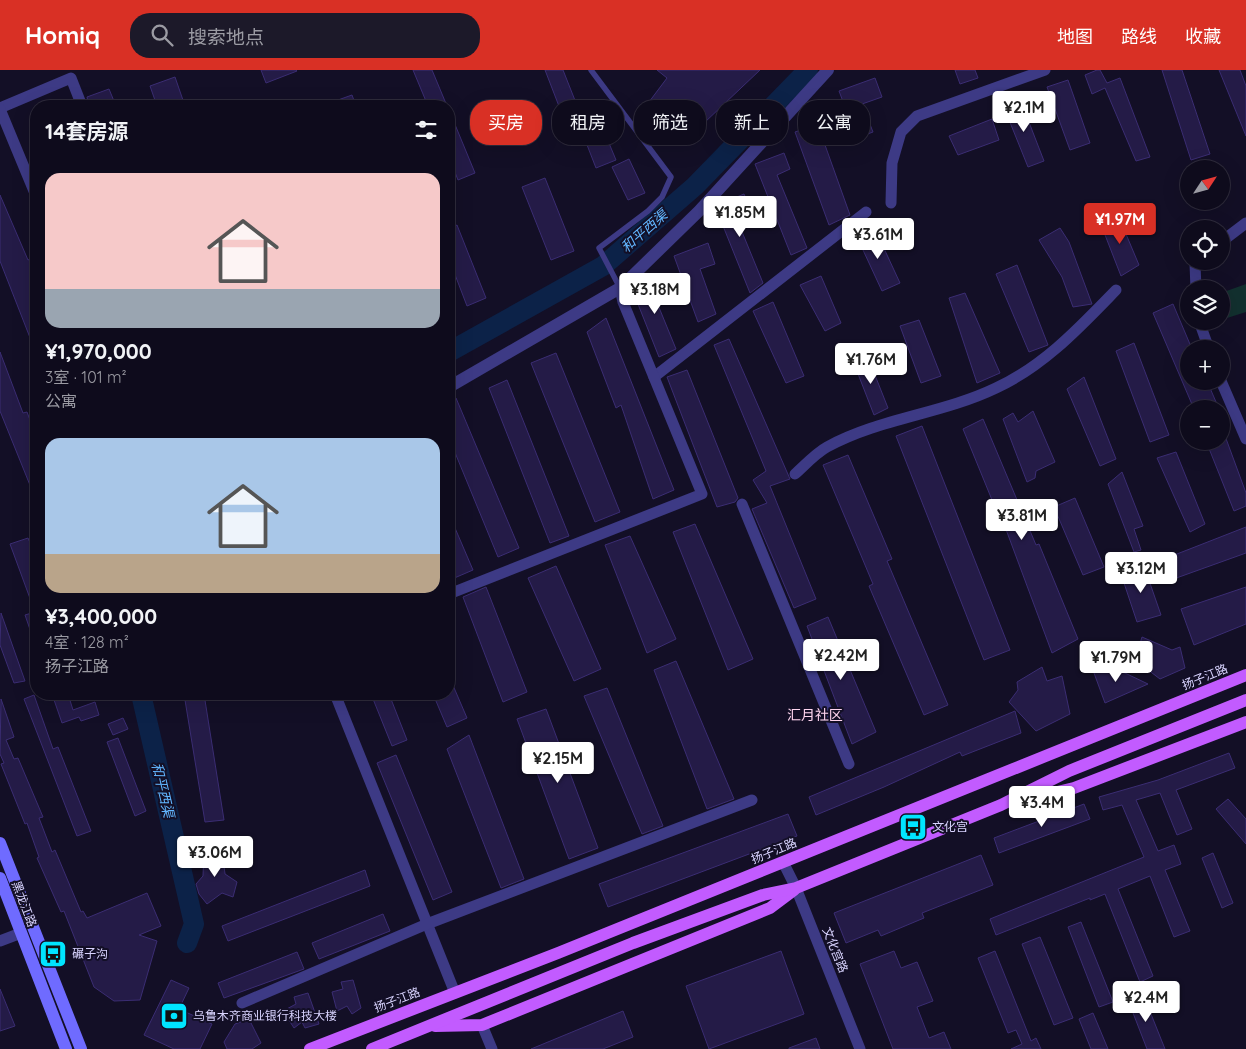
<!DOCTYPE html>
<html lang="zh">
<meta charset="utf-8">
<style>
:root{--surface:#0e0b1c;--page:#1c1929;--text:#f1f3f6;--muted:#9b9ba3;--line:#2e2b3b;--accent:#d93025}
body{margin:0;font-family:Quicksand,"Noto Sans SC",sans-serif;background:var(--page);color:var(--text);height:100vh;display:flex;flex-direction:column;font-size:19px;white-space:nowrap}
*{box-sizing:border-box;margin:0}
p{font-size:16px;color:var(--muted)}
.icon{flex:none;width:28px;height:28px;fill:none;stroke:currentColor;stroke-width:2;stroke-linecap:round;stroke-linejoin:round}
.map{position:relative;flex:1;overflow:hidden}
.details{position:absolute;left:30px;top:30px;width:425px;height:600px;display:flex;flex-direction:column;background:var(--surface);border-radius:20px;box-shadow:0 5px 20px #0002,0 0 0 1px var(--line)}
.details>*{flex:none}
.hud{position:absolute;left:470px;top:30px;width:475px;height:45px;display:flex;gap:10px}
.needle{width:32px;rotate:54deg}
.buttons{position:absolute;left:1180px;top:90px;display:grid;gap:10px}
.buttons a{display:grid;place-items:center;width:50px;height:50px;border-radius:50%;background:var(--surface);box-shadow:0 5px 20px #0002,0 0 0 1px var(--line);font-size:25px}
.price{position:absolute;translate:-50% -42px;padding:0 11px;border-radius:5px;background:#fff;color:#222;font-size:16px;line-height:32px;filter:drop-shadow(0 1px 2px #0008)}
.price::after{content:'';position:absolute;left:50%;top:30px;width:15px;height:11px;margin-left:-8px;background:inherit;clip-path:polygon(0 0,100% 0,50% 100%)}
.price.on{background:var(--accent);color:#fff}
ul{padding:0;list-style:none}
li{display:grid;align-content:center;gap:10px;height:265px;padding:0 15px}
li span{display:grid;place-items:center;height:155px;border-radius:15px;color:#555}
li>.icon{margin-inline-start:auto}
span .icon{width:90px;height:90px;fill:#fffc;stroke-width:1}
li b{font-size:21px}
h2{display:flex;justify-content:space-between;align-items:center;height:60px;padding:0 15px;font-size:21px}
.tag{padding:0 18px;border-radius:20px;background:var(--surface);box-shadow:0 5px 20px #0002,0 0 0 1px var(--line);font-size:18px;line-height:45px}
.tag.on{background:var(--accent);color:#fff}
header{display:flex;align-items:center;gap:30px;box-sizing:border-box;height:70px;padding:0 25px;background:var(--accent);color:#fff}
header strong{font-size:24px}
nav{display:flex;gap:28px;margin-inline-start:auto;font-size:18px}
.search{width:350px;height:45px;background:var(--page);display:flex;align-items:center;gap:12px;box-sizing:border-box;padding:0 18px;border-radius:20px;color:var(--muted);font-size:19px}
.map>svg:first-child{display:block}
</style>
<header>
<strong>Homiq</strong>
<div class="search"><svg class="icon" aria-label="search" viewBox="0 0 24 24"><circle cx="10" cy="10" r="6"/><path d="M15 15l6 6"/></svg>搜索地点</div>
<nav><a>地图</a><a>路线</a><a>收藏</a></nav>
</header>
<div class="map">
<svg width="1246" height="979" viewBox="0 0 1246 979">
<rect width="100%" height="100%" fill="#130f26"/>
<polygon fill="#12302f" points="1246,214 1246,242 1227,248 1221,223"/>
<g fill="none" stroke-linecap="round" stroke-linejoin="round">
<g stroke="#0c2248" stroke-width="20">
<polyline points="449,282 603,196 695,116 808,0"/>
<polyline points="141,624 194,854 187,873"/>
</g>
</g>
<g fill="#241b47" stroke="#3b2d73">
<polygon points="261,0 296,0 297,1 266,13"/>
<polygon points="413,0 432,0 447,36 428,36"/>
<polygon points="545,0 563,0 578,38 562,44"/>
<polygon points="657,0 760,0 685,71 649,32 667,8"/>
<polygon points="955,0 975,0 978,8 960,14"/>
<polygon points="1097,0 1100,0 1107,13 1120,8 1150,87 1136,91 1105,18 1092,24 1085,5"/>
<polygon points="1162,0 1182,0 1210,84 1191,90"/>
<polygon points="1219,0 1240,0 1246,16 1246,66"/>
<polygon points="175,7 185,36 157,36 150,16"/>
<polygon points="875,8 882,27 862,34 873,62 857,68 839,21"/>
<polygon points="1068,10 1090,73 1070,80 1047,17"/>
<polygon points="109,19 116,36 89,36 87,27"/>
<polygon points="352,25 356,36 325,36 324,35"/>
<polygon points="1020,29 1044,91 1028,97 1003,35"/>
<polygon points="449,40 475,103 458,110 449,87"/>
<polygon points="992,49 999,70 958,85 949,66"/>
<polygon points="825,51 832,73 825,75 850,145 829,155 795,62"/>
<polygon points="601,54 616,90 596,98 582,62"/>
<polygon points="784,83 790,99 777,105 807,178 791,185 755,94"/>
<polygon points="629,89 645,123 628,130 612,97"/>
<polygon points="545,108 574,181 551,190 522,117"/>
<polygon points="744,124 753,145 738,152 763,213 750,223 715,136"/>
<polygon points="0,125 28,190 30,189 36,205 36,283 0,191"/>
<polygon points="1118,145 1139,195 1121,206 1100,152"/>
<polygon points="457,155 486,228 467,236 449,189 449,159"/>
<polygon points="1060,158 1069,172 1092,234 1073,237 1062,207 1039,170"/>
<polygon points="875,159 900,213 882,221 857,167"/>
<polygon points="708,173 715,194 700,199 716,244 698,252 674,186"/>
<polygon points="1017,195 1048,275 1029,282 996,204"/>
<polygon points="821,206 841,253 825,261 800,215"/>
<polygon points="662,211 670,227 658,235 676,279 659,287 632,219"/>
<polygon points="965,223 1000,303 977,313 949,228"/>
<polygon points="773,232 804,306 786,313 753,241"/>
<polygon points="1173,234 1192,279 1189,279 1189,311 1207,311 1219,339 1194,339 1153,243"/>
<polygon points="606,248 674,420 653,429 621,335 616,338 587,262"/>
<polygon points="919,250 941,306 921,313 900,256"/>
<polygon points="729,269 790,409 770,416 816,529 794,538 752,439 767,433 753,410 766,401 714,275"/>
<polygon points="1134,273 1169,365 1150,372 1116,281"/>
<polygon points="0,282 23,343 27,342 36,366 36,430 0,341"/>
<polygon points="556,283 620,442 595,452 531,293"/>
<polygon points="867,285 888,338 874,345 853,291"/>
<polygon points="687,300 738,428 735,432 717,437 667,307"/>
<polygon points="1084,307 1116,389 1100,396 1067,319"/>
<polygon points="507,310 569,466 550,473 489,318"/>
<polygon points="456,328 519,478 498,487 449,368 449,331"/>
<polygon points="1033,341 1055,392 1036,401 1035,408 1027,412 1003,349 1013,343 1018,352"/>
<polygon points="983,349 1036,475 1039,474 1078,569 1052,583 1001,446 999,447 963,359"/>
<polygon points="1221,355 1246,423 1246,436 1234,441 1206,371 1221,371"/>
<polygon points="922,356 1010,580 984,590 896,366"/>
<polygon points="1176,382 1205,454 1190,462 1157,388"/>
<polygon points="848,385 892,489 887,491 948,635 924,645 869,516 873,514 823,395"/>
<polygon points="1122,402 1143,456 1134,459 1141,480 1134,482 1108,414"/>
<polygon points="1075,428 1104,497 1083,505 1054,437"/>
<polygon points="449,444 473,500 452,509 449,502"/>
<polygon points="695,454 753,589 728,600 673,462"/>
<polygon points="1246,457 1246,483 1168,511 1159,491"/>
<polygon points="630,466 676,569 647,583 605,475"/>
<polygon points="28,468 36,487 35,574 25,545 35,542 10,474"/>
<polygon points="556,496 601,599 574,611 528,508"/>
<polygon points="1144,496 1161,545 1137,552 1121,504"/>
<polygon points="486,517 527,622 503,632 463,527"/>
<polygon points="1246,517 1246,554 1194,575 1181,539"/>
<polygon points="1,543 25,611 14,613 0,575"/>
<polygon points="828,547 876,662 852,674 807,556"/>
<polygon points="1142,567 1172,580 1180,577 1185,598 1160,609 1135,590"/>
<polygon points="676,591 734,729 707,739 654,600"/>
<polygon points="1104,593 1148,614 1105,633 1094,603"/>
<polygon points="1042,597 1047,611 1062,606 1070,644 1036,661 1009,632 1018,620 1017,612"/>
<polygon points="449,606 467,648 447,657 433,624 449,624"/>
<polygon points="607,618 663,756 642,764 584,626"/>
<polygon points="52,624 68,624 73,640 95,632 99,645 81,651 79,647 62,653"/>
<polygon points="184,624 204,624 224,750 205,752"/>
<polygon points="371,624 389,624 407,670 392,676"/>
<polygon points="34,625 53,679 58,677 91,761 77,766 24,629"/>
<polygon points="1,629 14,667 6,670 14,689 18,688 43,747 39,748 52,782 55,780 81,842 83,841 87,848 147,823 161,856 139,865 157,871 140,930 114,931 94,917 64,841 61,842 37,788 39,787 27,753 25,754 1,694 4,693 0,684"/>
<polygon points="546,639 598,778 569,789 517,649"/>
<polygon points="1015,641 1021,663 962,686 960,682 884,717 816,745 809,727"/>
<polygon points="123,648 128,659 113,665 108,654"/>
<polygon points="469,665 524,809 501,818 447,679"/>
<polygon points="118,668 146,741 135,746 107,672"/>
<polygon points="1229,683 1235,698 1176,720 1192,759 1177,765 1160,723 1136,730 1158,781 1174,775 1181,794 1165,800 1190,861 1174,867 1150,806 1118,819 1153,906 1140,912 1105,824 1090,830 1090,828 996,865 990,849 1144,787 1122,735 1103,740 1099,727 1158,710"/>
<polygon points="396,685 452,822 433,830 377,693"/>
<polygon points="1228,729 1246,749 1246,774 1216,739"/>
<polygon points="1084,734 1090,749 999,783 994,768"/>
<polygon points="788,744 797,766 608,837 599,814"/>
<polygon points="222,780 225,804 237,812 233,827 222,823 207,834 199,824 196,814 203,806 204,781"/>
<polygon points="1213,783 1233,833 1222,838 1202,788"/>
<polygon points="981,785 993,815 922,843 924,848 881,866 878,860 846,873 834,843"/>
<polygon points="365,800 370,816 228,871 222,856"/>
<polygon points="383,844 390,861 319,889 312,873"/>
<polygon points="1081,852 1113,932 1099,937 1068,857"/>
<polygon points="1040,867 1073,948 1054,955 1022,874"/>
<polygon points="781,881 804,944 709,979 686,916"/>
<polygon points="894,881 901,898 917,892 933,931 917,937 929,968 944,962 951,979 893,979 860,894"/>
<polygon points="995,881 1031,971 1036,968 1041,979 1011,979 1022,974 1016,960 1008,963 978,888"/>
<polygon points="297,882 304,899 224,928 218,913"/>
<polygon points="171,910 189,918 179,939 212,954 200,979 174,979 144,965"/>
<polygon points="353,910 361,938 352,944 347,936 337,941 332,922 343,919 341,912"/>
<polygon points="0,919 15,956 0,961"/>
<polygon points="308,923 319,954 305,958 302,952 294,958 283,941 296,934 294,927"/>
<polygon points="1143,924 1165,979 1147,979 1128,930"/>
<polygon points="623,941 633,967 603,979 531,979"/>
<polygon points="1093,943 1108,979 1091,979 1079,949"/>
<polygon points="249,949 261,973 252,979 227,979 224,972 235,954"/>
<polygon points="816,968 820,979 789,979 789,978"/>
</g>
<g fill="none" stroke-linecap="round" stroke-linejoin="round">
<polyline stroke="#3d3a85" stroke-width="5.5" points="591,0 671,107 662,127 648,141 599,178 620,218"/>
<g stroke="#3d3a85" stroke-width="11">
<polyline points="0,38 71,8 82,36"/>
<polyline points="0,39 36,126"/>
<polyline points="891,133 892,93 901,62 917,46 1045,0"/>
<polyline points="1221,172 1246,153"/>
<polyline points="1196,219 1195,194 1199,191"/>
<polyline points="1199,251 1209,279"/>
<polyline points="654,307 866,142"/>
<polyline points="1221,311 1246,369"/>
<path d="M795 404C805 395 816 383 827 377 880 348 942 344 996 318 1044 296 1080 257 1116 220"/>
<polyline points="742,434 849,694"/>
<polyline points="449,524 702,424 623,232 620,218"/>
<polyline points="335,624 455,923"/>
<polyline points="783,792 796,818 860,979"/>
<polyline points="0,871 21,863"/>
<polyline points="242,933 427,854 752,730"/>
<polyline points="482,955 492,979"/>
</g>
<polyline stroke="#3d3a85" stroke-width="12" points="449,317 620,218 699,141 828,0"/>
<g stroke="#6f6bff" stroke-width="12">
<polyline points="0,773 81,979"/>
<polyline points="0,808 66,979"/>
</g>
<g stroke="#c25bff" stroke-width="12">
<polyline points="1020,731 1074,718 1246,652"/>
<polyline points="435,956 482,955 770,838 794,820"/>
<polyline points="310,979 558,883 1246,605"/>
<polyline points="372,979 633,873 763,825 796,818 1001,735 1069,701 1246,630"/>
</g>
</g>
<defs>
<g id="bus-square" transform="scale(1.4375)"><rect x="-9" y="-9" width="18" height="18" rx="4" fill="#00e5ff" stroke="#130f26"/><path d="M-5-6H5V4H4V6H2V4H-2V6H-4V4H-5ZM-3.5-4V0h7V-4ZM-3.5 1.2v1.5H-2V1.2ZM2 1.2v1.5H3.5V1.2Z" fill="#111"/></g>
<g id="bank-square" transform="scale(1.4375)"><rect x="-9" y="-9" width="18" height="18" rx="4" fill="#00e5ff" stroke="#130f26"/><path d="M-6-4H6V4H-6ZM0-2.3a2.3 2.3 0 1 0 0 4.6a2.3 2.3 0 1 0 0-4.6Z" fill="#111"/></g>
</defs>
<g fill-rule="evenodd">
<use href="#bus-square" x="913" y="757"/>
<use href="#bus-square" x="53" y="884"/>
<use href="#bank-square" x="174" y="946"/>
</g>
<g text-anchor="middle" stroke-width="4" stroke-linejoin="round" paint-order="stroke">
<g font-size="12" fill="#d9d4ff" stroke="#130f26">
<text transform="translate(1205 607) rotate(-22)" y="4">扬子江路</text>
<text transform="translate(774 781) rotate(-22)" y="4">扬子江路</text>
<text transform="translate(24 834) rotate(69)" y="4">黑龙江路</text>
<text transform="translate(835 880) rotate(68)" y="4">文化宫路</text>
<text transform="translate(397 930) rotate(-21)" y="4">扬子江路</text>
</g>
<g font-size="12" fill="#d9d4ff" stroke="#130f26" text-anchor="start">
<text x="932" y="761">文化宫</text>
<text x="72" y="888">碾子沟</text>
<text x="193" y="950">乌鲁木齐商业银行科技大楼</text>
</g>
<g font-size="14" font-style="italic" fill="#62b6ff" stroke="#130f26">
<text transform="translate(644 161) rotate(-41)" y="5">和平西渠</text>
<text transform="translate(163 720) rotate(77)" y="5">和平西渠</text>
</g>
<g font-size="14" fill="#ffd6f0" stroke="#130f26">
<text x="815" y="650">汇月社区</text>
</g>
</g>
</svg>
<div class="buttons">
<a><svg class="needle" viewBox="-14 -14 28 28"><path d="M0-13l5 13h-10z" fill="#e53935"/><path d="M0 13l5-13h-10z" fill="#9b9ba3"/></svg></a>
<a><svg class="icon" aria-label="locate" viewBox="0 0 24 24"><circle cx="12" cy="12" r="6"/><path d="M12 2v4M12 18v4M2 12h4M18 12h4"/></svg></a>
<a><svg class="icon" aria-label="layers" viewBox="0 0 24 24"><path d="M12 4l9 5-9 5-9-5zM3 14l9 5 9-5"/></svg></a>
<a>+</a>
<a>−</a>
</div>
<b class="price" style="left:1024px;top:63px">¥2.1M</b>
<b class="price" style="left:740px;top:168px">¥1.85M</b>
<b class="price on" style="left:1120px;top:175px">¥1.97M</b>
<b class="price" style="left:878px;top:190px">¥3.61M</b>
<b class="price" style="left:655px;top:245px">¥3.18M</b>
<b class="price" style="left:871px;top:315px">¥1.76M</b>
<b class="price" style="left:1022px;top:471px">¥3.81M</b>
<b class="price" style="left:1141px;top:524px">¥3.12M</b>
<b class="price" style="left:841px;top:611px">¥2.42M</b>
<b class="price" style="left:1116px;top:613px">¥1.79M</b>
<b class="price" style="left:558px;top:714px">¥2.15M</b>
<b class="price" style="left:1042px;top:758px">¥3.4M</b>
<b class="price" style="left:215px;top:808px">¥3.06M</b>
<b class="price" style="left:1146px;top:953px">¥2.4M</b>
<div class="hud">
<a class="tag on">买房</a>
<a class="tag">租房</a>
<a class="tag">筛选</a>
<a class="tag">新上</a>
<a class="tag">公寓</a>
</div>
<section class="details">
<h2>14套房源<svg class="icon" aria-label="filters" viewBox="0 0 24 24"><path d="M4 7h16M4 17h16"/><circle cx="9" cy="7" r="2"/><circle cx="15" cy="17" r="2"/></svg></h2>
<ul>
<li><span style="background:linear-gradient(#f6c9c9 75%,#9aa5b1 0)"><svg class="icon" aria-label="home" viewBox="0 0 24 24"><path d="M3 11l9-7 9 7M6 9v11h12V9"/></svg></span><div><b>¥1,970,000</b><p>3室 · 101 m²</p><p>公寓</p></div></li>
<li><span style="background:linear-gradient(#a9c7e8 75%,#b9a48a 0)"><svg class="icon" aria-label="home" viewBox="0 0 24 24"><path d="M3 11l9-7 9 7M6 9v11h12V9"/></svg></span><div><b>¥3,400,000</b><p>4室 · 128 m²</p><p>扬子江路</p></div></li>
</ul>
</section>
</div>
